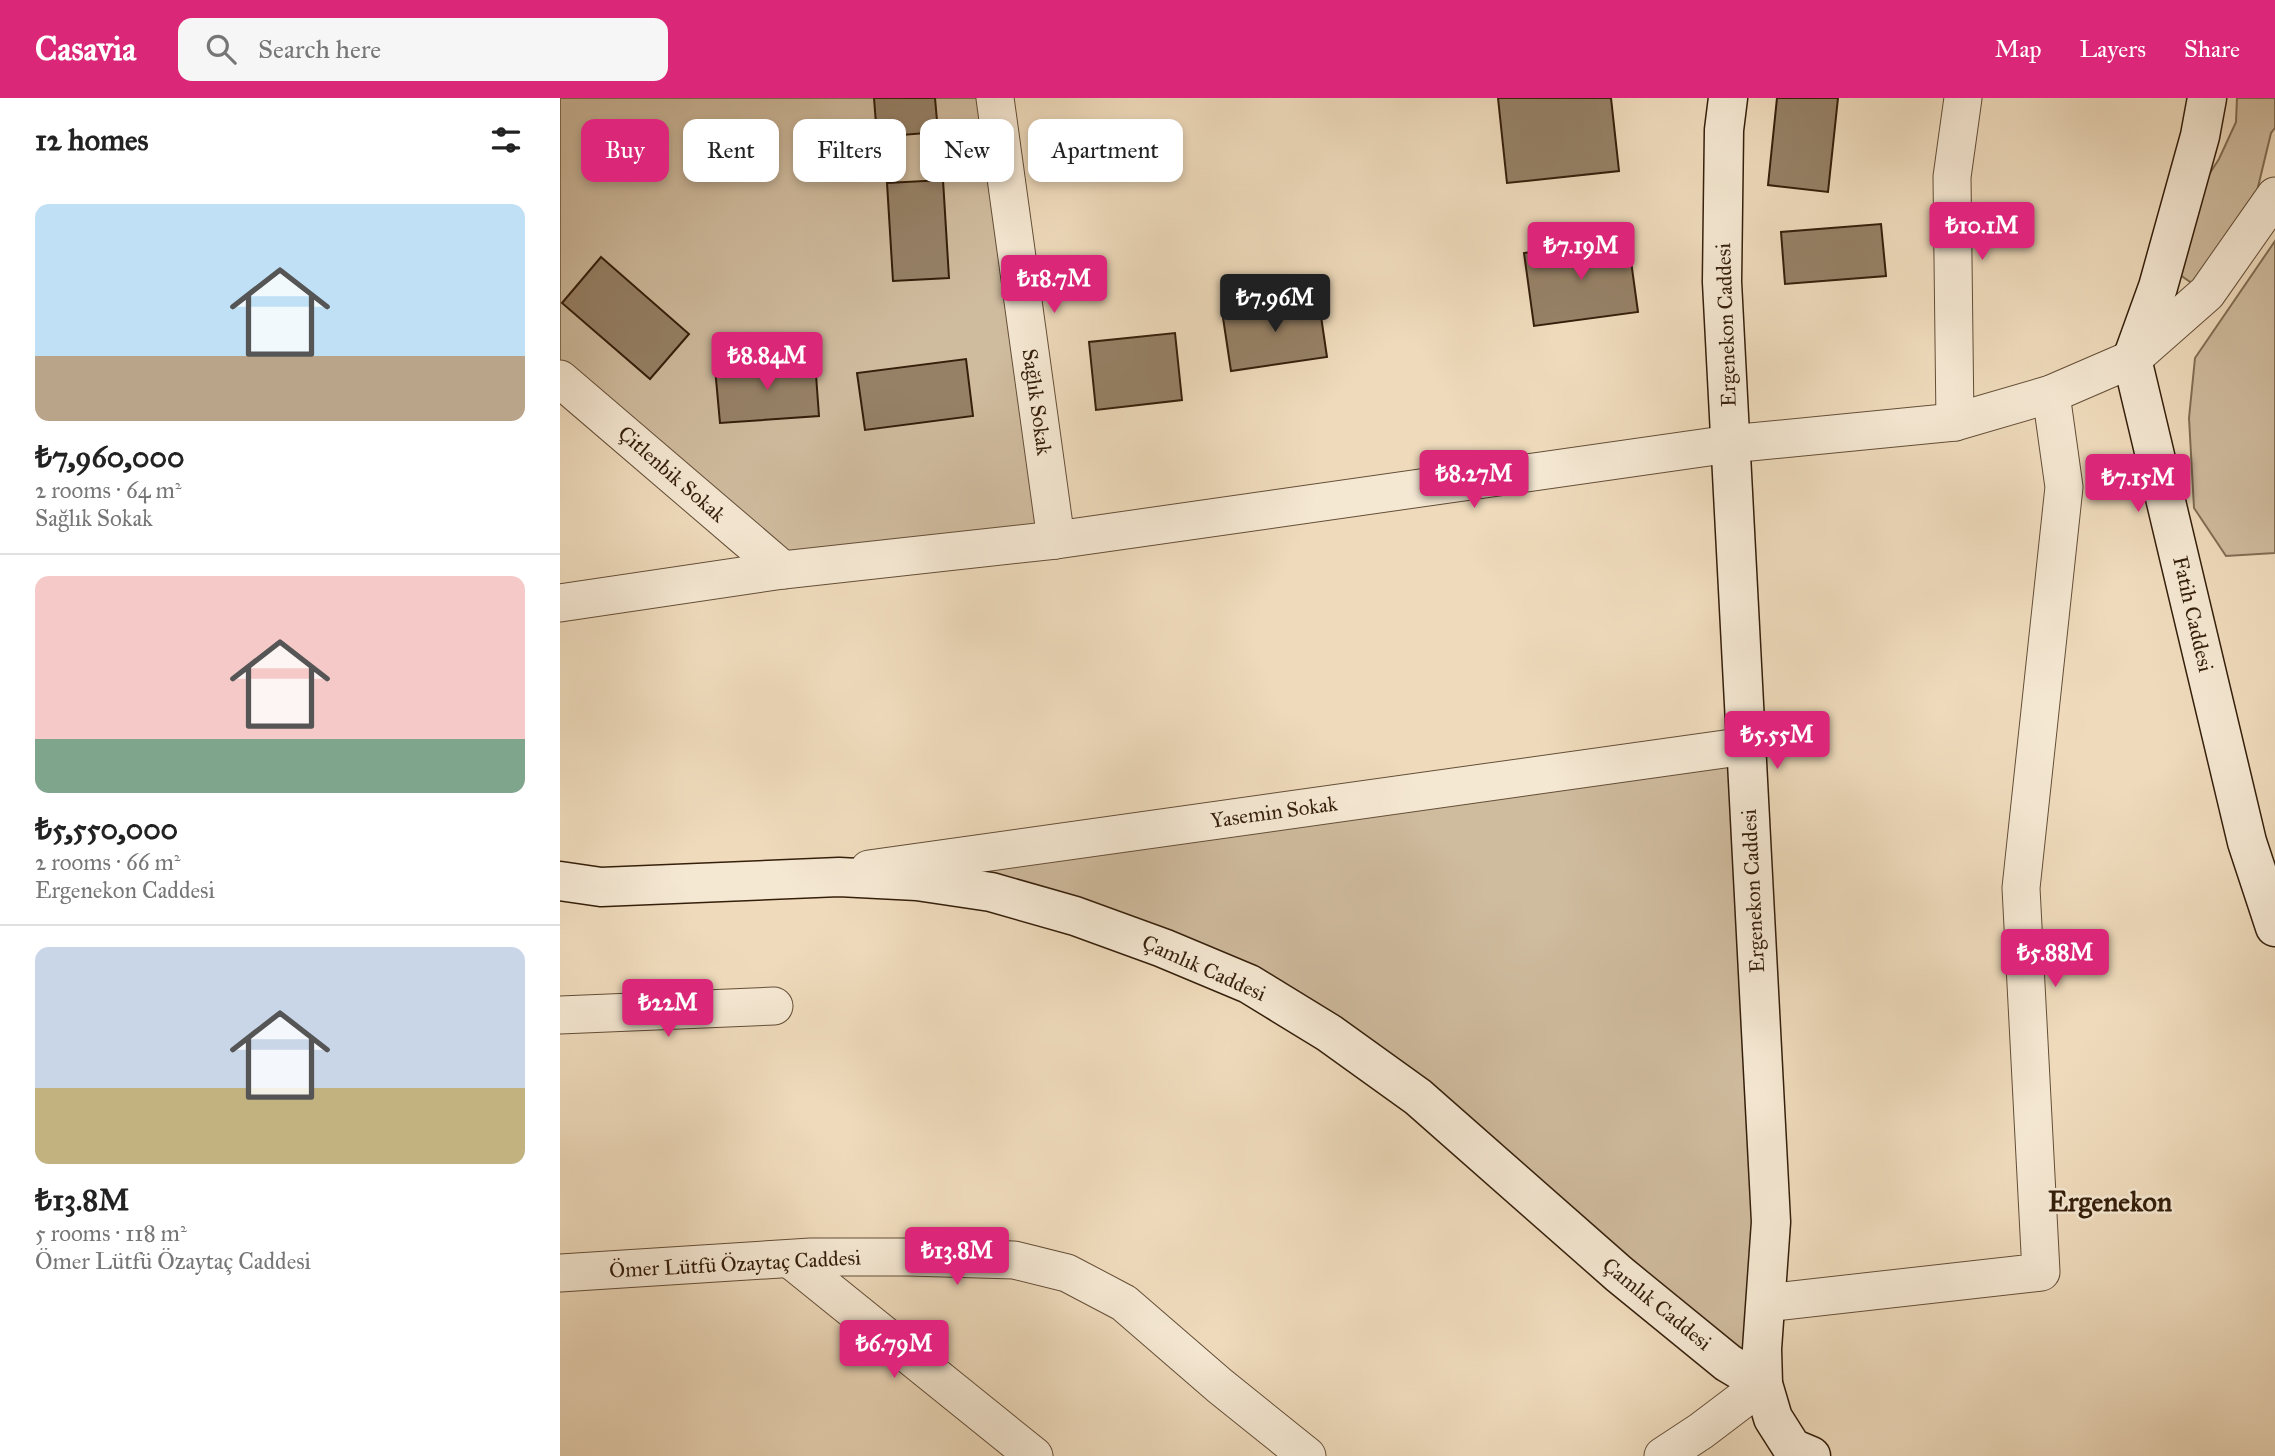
<!DOCTYPE html>
<meta charset="utf-8">
<style>
:root{--surface:#fff;--page:#f6f6f6;--text:#222;--muted:#767676;--line:#e0e0e0;--accent:#db2777}
body{margin:0;font-family:"IM FELL Great Primer",serif;background:var(--page);color:var(--text);height:100vh;display:flex;flex-direction:column;font-size:26px;white-space:nowrap}
*{box-sizing:border-box;margin:0}
p{font-size:23px;color:var(--muted)}
.icon{flex:none;width:38px;height:38px;fill:none;stroke:currentColor;stroke-width:2;stroke-linecap:round;stroke-linejoin:round}
.map{position:relative;flex:1;overflow:hidden}
.details{display:flex;flex-direction:column;background:var(--surface);width:560px}
.details>*{flex:none}
.hud{position:absolute;left:21px;top:21px;width:665px;height:63px;display:flex;gap:14px}
.price{position:absolute;translate:-50% -60px;padding:0 16px;border-radius:7px;background:var(--accent);color:#fff;font-size:23px;line-height:46px;filter:drop-shadow(0 2px 4px #0008)}
.price::after{content:'';position:absolute;left:50%;top:42px;width:21px;height:16px;margin-left:-10px;background:inherit;clip-path:polygon(0 0,100% 0,50% 100%)}
.price.current{background:#222;color:#fff}
ul{padding:0;list-style:none}
li{display:grid;align-content:center;gap:14px;height:371px;padding:0 35px}
li+li{border-top:2px solid var(--line)}
li span{display:grid;place-items:center;height:217px;border-radius:14px;color:#555}
li>.icon{margin-inline-start:auto}
span .icon{width:126px;height:126px;fill:#fffc;stroke-width:1}
li b{font-size:30px}
h2{display:flex;justify-content:space-between;align-items:center;height:84px;padding:0 35px;font-size:30px}
.tag{padding:0 24px;border-radius:14px;background:var(--surface);box-shadow:0 4px 10px #0003;font-size:24px;line-height:63px}
.tag.current{background:var(--accent);color:#fff}
header{display:flex;align-items:center;gap:42px;box-sizing:border-box;height:98px;padding:0 35px;background:var(--accent);color:#fff}
header strong{font-size:33px}
nav{display:flex;gap:38px;margin-inline-start:auto;font-size:24px}
.search{width:490px;height:63px;background:var(--page);display:flex;align-items:center;gap:18px;box-sizing:border-box;padding:0 24px;border-radius:14px;color:var(--muted);font-size:26px}
main{display:flex;flex:1;min-height:0}
.map>svg:first-child{display:block}
</style>
<header>
<strong>Casavia</strong>
<div class="search"><svg class="icon" aria-label="search" viewBox="0 0 24 24"><circle cx="10" cy="10" r="6"/><path d="M15 15l6 6"/></svg>Search here</div>
<nav><a>Map</a><a>Layers</a><a>Share</a></nav>
</header>
<main>
<section class="details">
<h2>12 homes<svg class="icon" aria-label="filters" viewBox="0 0 24 24"><path d="M4 7h16M4 17h16"/><circle cx="9" cy="7" r="2"/><circle cx="15" cy="17" r="2"/></svg></h2>
<ul>
<li><span style="background:linear-gradient(#bfe0f5 70%,#b9a48a 0)"><svg class="icon" aria-label="home" viewBox="0 0 24 24"><path d="M3 11l9-7 9 7M6 9v11h12V9"/></svg></span><div><b>₺7,960,000</b><p>2 rooms · 64 m²</p><p>Sağlık Sokak</p></div></li>
<li><span style="background:linear-gradient(#f6c9c9 75%,#7fa58c 0)"><svg class="icon" aria-label="home" viewBox="0 0 24 24"><path d="M3 11l9-7 9 7M6 9v11h12V9"/></svg></span><div><b>₺5,550,000</b><p>2 rooms · 66 m²</p><p>Ergenekon Caddesi</p></div></li>
<li><span style="background:linear-gradient(#c9d6e8 65%,#c2b280 0)"><svg class="icon" aria-label="home" viewBox="0 0 24 24"><path d="M3 11l9-7 9 7M6 9v11h12V9"/></svg></span><div><b>₺13.8M</b><p>5 rooms · 118 m²</p><p>Ömer Lütfü Özaytaç Caddesi</p></div></li>
</ul>
</section>
<div class="map">
<svg width="1715" height="1358" viewBox="0 0 1715 1358">
<rect width="100%" height="100%" fill="#efdbbc"/>
<filter id="stains"><feTurbulence type="fractalNoise" baseFrequency=".00286" numOctaves="4"/><feColorMatrix values="0 0 0 0 .2 0 0 0 0 .09 0 0 0 0 .02 0 0 0 .5 -.17"/></filter>
<radialGradient id="worn" r=".72"><stop offset=".6" stop-color="#630" stop-opacity="0"/><stop offset="1" stop-color="#630" stop-opacity=".3"/></radialGradient>
<g fill="#cfbb9e" stroke="#826d54" stroke-width="2">
<polygon points="0,0 435,0 496,442 223,472 0,281"/>
<polygon points="1677,0 1715,0 1715,30 1711,35 1692,114 1651,198 1620,177 1626,112 1659,61 1676,24"/>
<polygon points="1715,143 1715,455 1666,458 1634,410 1629,320 1635,260"/>
<polygon points="1186,648 1203,1286 689,886 357,783"/>
</g>
<g fill="#968167" stroke="#351f0b" stroke-width="2">
<polygon points="314,0 375,0 378,34 317,39"/>
<polygon points="938,0 1051,0 1059,73 947,85"/>
<polygon points="1217,0 1278,0 1268,94 1208,87"/>
<polygon points="383,82 389,180 333,183 327,85"/>
<polygon points="1321,126 1326,178 1225,186 1221,134"/>
<polygon points="1068,141 1078,214 974,228 964,155"/>
<polygon points="41,159 129,236 90,281 2,205"/>
<polygon points="758,198 767,259 671,273 662,213"/>
<polygon points="615,235 622,302 536,312 529,244"/>
<polygon points="406,261 413,318 305,332 297,275"/>
<polygon points="255,263 259,318 160,325 155,270"/>
</g>
<g fill="none" stroke-linecap="round" stroke-linejoin="round">
<g stroke="#644e37" stroke-width="39">
<g id="street">
<polyline points="435,0 496,442"/>
<polyline points="0,281 223,472"/>
<polyline points="1395,324 1392,79 1403,0"/>
<polyline points="0,505 223,472 496,442 1170,346 1395,324 1491,296 1572,261 1647,195 1715,98"/>
<polyline points="309,771 1186,648"/>
<polyline points="0,917 214,908"/>
<polyline points="230,1161 474,1358"/>
<polyline points="0,1175 251,1159 349,1159 454,1162 507,1175 564,1205 660,1288 747,1358"/>
<polyline points="1206,1205 1481,1174 1461,790 1504,389 1491,296"/>
<polyline points="1103,1358 1141,1333 1203,1286"/>
</g>
</g>
<g stroke="#351f0b" stroke-width="41">
<g id="secondary">
<polyline points="1168,0 1164,32 1162,184 1211,1124 1202,1251 1203,1286 1213,1320 1232,1350 1251,1358"/>
<polyline points="1647,0 1640,38 1598,189 1572,261 1687,744 1715,829"/>
<polyline points="0,783 41,789 279,779 357,783 431,794 515,818 603,850 689,886 769,935 858,999 1059,1176 1168,1265 1203,1286"/>
</g>
</g>
<use href="#street" stroke="#f5e8d3" stroke-width="37"/>
<use href="#secondary" stroke="#f5e8d3" stroke-width="38"/>
</g>
<g text-anchor="middle" stroke-width="5" stroke-linejoin="round" paint-order="stroke">
<g font-size="21" fill="#351f0b" stroke="#f5e8d3">
<text transform="translate(1166 227) rotate(-92)" y="7">Ergenekon Caddesi</text>
<text transform="translate(477 304) rotate(82)" y="7">Sağlık Sokak</text>
<text transform="translate(112 376) rotate(41)" y="7">Çitlenbik Sokak</text>
<text transform="translate(1633 516) rotate(77)" y="7">Fatih Caddesi</text>
<text transform="translate(714 714) rotate(-8)" y="7">Yasemin Sokak</text>
<text transform="translate(1193 793) rotate(-93)" y="7">Ergenekon Caddesi</text>
<text transform="translate(644 870) rotate(24)" y="7">Çamlık Caddesi</text>
<text transform="translate(175 1166) rotate(-3)" y="7">Ömer Lütfü Özaytaç Caddesi</text>
<text transform="translate(1097 1206) rotate(39)" y="7">Çamlık Caddesi</text>
</g>
<g font-size="28" font-weight="bold" fill="#351f0b" stroke="#f5e8d3">
<text x="1550" y="1113">Ergenekon</text>
</g>
</g>
<rect width="100%" height="100%" filter="url(#stains)"/>
<rect width="100%" height="100%" fill="url(#worn)"/>
</svg>
<b class="price" style="left:1422px;top:164px">₺10.1M</b>
<b class="price" style="left:1021px;top:184px">₺7.19M</b>
<b class="price" style="left:494px;top:217px">₺18.7M</b>
<b class="price current" style="left:715px;top:236px">₺7.96M</b>
<b class="price" style="left:207px;top:294px">₺8.84M</b>
<b class="price" style="left:914px;top:412px">₺8.27M</b>
<b class="price" style="left:1578px;top:416px">₺7.15M</b>
<b class="price" style="left:1217px;top:673px">₺5.55M</b>
<b class="price" style="left:1495px;top:891px">₺5.88M</b>
<b class="price" style="left:108px;top:941px">₺22M</b>
<b class="price" style="left:397px;top:1189px">₺13.8M</b>
<b class="price" style="left:334px;top:1282px">₺6.79M</b>
<div class="hud">
<a class="tag current">Buy</a>
<a class="tag">Rent</a>
<a class="tag">Filters</a>
<a class="tag">New</a>
<a class="tag">Apartment</a>
</div>
</div>
</main>
